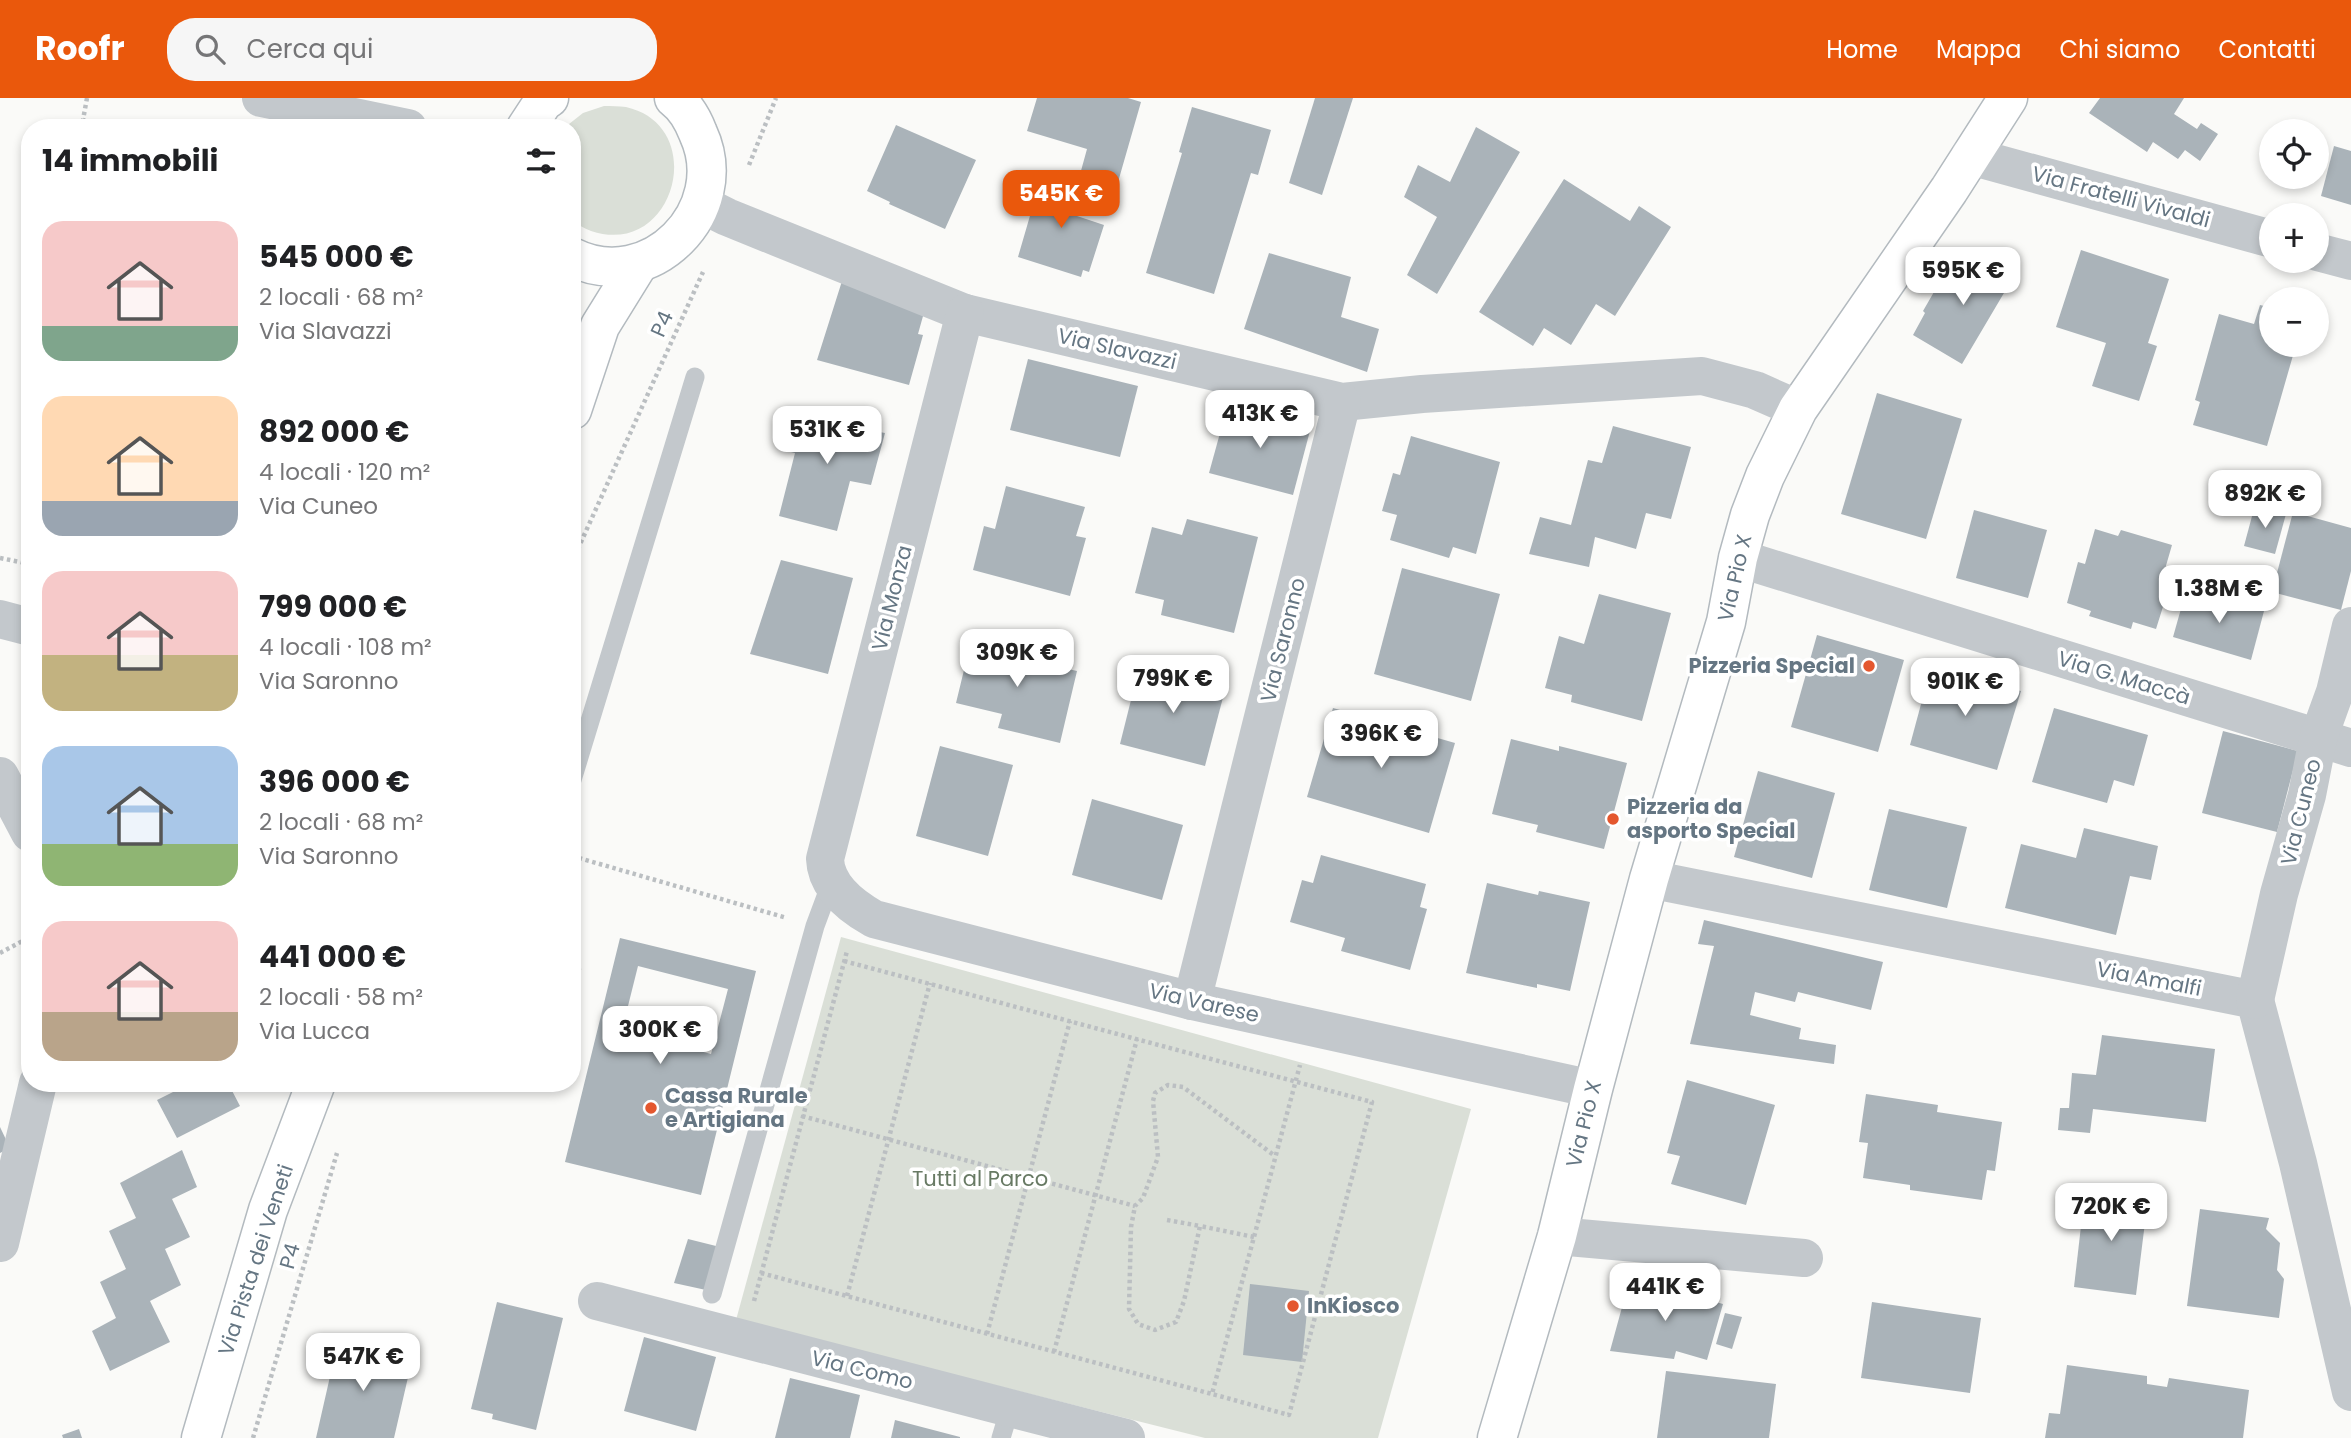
<!DOCTYPE html>
<html lang="it">
<meta charset="utf-8">
<style>
:root{--surface:#fff;--page:#f6f6f6;--text:#202124;--muted:#757577;--accent:#ea580c}
body{margin:0;font-family:Poppins,sans-serif;background:var(--page);color:var(--text);height:100vh;display:flex;flex-direction:column;font-size:26px;white-space:nowrap}
*{box-sizing:border-box;margin:0}
p{font-size:23px;color:var(--muted)}
.icon{flex:none;width:38px;height:38px;fill:none;stroke:currentColor;stroke-width:2;stroke-linecap:round;stroke-linejoin:round}
.map{position:relative;flex:1;overflow:hidden}
.details{position:absolute;left:21px;top:21px;width:560px;height:973px;display:flex;flex-direction:column;background:var(--surface);border-radius:28px;box-shadow:0 4px 10px #0003}
.details>*{flex:none}
.controls{position:absolute;left:2259px;top:21px;display:grid;gap:14px}
.controls a{display:grid;place-items:center;width:70px;height:70px;border-radius:50%;background:var(--surface);box-shadow:0 4px 10px #0003;font-size:35px}
.price{position:absolute;translate:-50% -60px;padding:0 16px;border-radius:14px;background:#fff;color:#222;font-size:23px;line-height:46px;filter:drop-shadow(0 2px 4px #0008)}
.price::after{content:'';position:absolute;left:50%;top:42px;width:21px;height:16px;margin-left:-10px;background:inherit;clip-path:polygon(0 0,100% 0,50% 100%)}
.price.current{background:var(--accent);color:#fff}
ul{padding:0;list-style:none}
li{display:flex;align-items:center;gap:21px;height:175px;padding:0 21px}
li span{display:grid;place-items:center;flex:none;width:196px;height:140px;border-radius:21px;color:#555}
li>.icon{margin-inline-start:auto}
span .icon{width:84px;height:84px;fill:#fffc;stroke-width:1}
li b{font-size:30px}
h2{display:flex;justify-content:space-between;align-items:center;height:84px;padding:0 21px;font-size:30px}
header{display:flex;align-items:center;gap:42px;box-sizing:border-box;height:98px;padding:0 35px;background:var(--accent);color:#fff}
header strong{font-size:33px}
nav{display:flex;gap:38px;margin-inline-start:auto;font-size:24px}
.search{width:490px;height:63px;background:var(--page);display:flex;align-items:center;gap:18px;box-sizing:border-box;padding:0 24px;border-radius:28px;color:var(--muted);font-size:26px}
.map>svg:first-child{display:block}
</style>
<header>
<strong>Roofr</strong>
<div class="search"><svg class="icon" aria-label="search" viewBox="0 0 24 24"><circle cx="10" cy="10" r="6"/><path d="M15 15l6 6"/></svg>Cerca qui</div>
<nav><a>Home</a><a>Mappa</a><a>Chi siamo</a><a>Contatti</a></nav>
</header>
<div class="map">
<svg width="2351" height="1340" viewBox="0 0 2351 1340">
<rect width="100%" height="100%" fill="#fafaf8"/>
<g fill="#dadfd7">
<path d="M604 8C611 8 619 8 626 9 710 28 675 161 591 133 585 131 578 126 572 123V30H564L583 15Z"/>
<polygon points="841,839 1471,1011 1378,1340 1205,1340 736,1222"/>
</g>
<g fill="#aab3b9" fill-rule="evenodd">
<polygon points="1037,0 1128,0 1141,4 1116,91 1079,80 1087,51 1027,33"/>
<polygon points="1315,0 1353,0 1322,97 1289,85"/>
<polygon points="2100,0 2184,0 2174,16 2197,31 2201,25 2218,36 2200,63 2185,52 2178,61 2153,44 2147,54 2089,15"/>
<polygon points="1192,9 1271,32 1258,77 1251,75 1214,196 1146,175 1182,55 1179,54"/>
<polygon points="896,27 976,62 945,131 889,106 890,104 867,93"/>
<polygon points="1476,29 1520,54 1437,196 1407,177 1437,119 1404,99 1418,67 1450,84"/>
<polygon points="2334,48 2351,53 2351,107 2321,98"/>
<polygon points="1050,76 1084,87 1074,117 1104,127 1089,174 1083,172 1081,179 1018,159 1034,104 1040,106"/>
<polygon points="1564,81 1630,123 1639,108 1671,129 1615,218 1596,206 1571,247 1544,230 1533,248 1479,214"/>
<polygon points="1969,152 2014,178 1962,266 1913,237 1925,215 1923,213 1942,180 1950,185"/>
<polygon points="2081,152 2169,181 2148,245 2157,248 2139,303 2092,288 2106,245 2056,229"/>
<polygon points="1269,155 1351,179 1341,219 1379,231 1367,274 1244,231"/>
<polygon points="842,183 925,211 918,236 923,237 909,287 817,262"/>
<polygon points="2260,207 2272,210 2272,247 2296,247 2267,348 2193,327 2200,304 2195,302 2219,216 2254,226"/>
<polygon points="1028,261 1138,288 1120,359 1010,332"/>
<polygon points="1877,295 1962,321 1926,441 1841,416"/>
<polygon points="1228,306 1311,329 1293,397 1209,375"/>
<polygon points="799,309 876,329 874,333 885,335 871,387 850,383 837,433 779,418 795,355 787,353"/>
<polygon points="1613,328 1691,349 1671,421 1646,415 1636,451 1595,439 1589,469 1529,456 1540,419 1571,427 1588,362 1602,365"/>
<polygon points="1411,338 1500,364 1476,456 1453,449 1449,460 1390,442 1397,417 1382,413 1393,375 1400,377"/>
<polygon points="1006,388 1085,409 1076,438 1086,440 1070,498 973,472 984,428 995,431"/>
<polygon points="2255,407 2286,416 2275,456 2244,448"/>
<polygon points="1974,412 2047,432 2028,500 1956,480"/>
<polygon points="2293,414 2351,430 2351,473 2341,512 2272,494"/>
<polygon points="1187,421 1258,439 1234,535 1161,517 1164,502 1135,495 1152,429 1182,437"/>
<polygon points="2095,431 2118,438 2121,432 2172,447 2163,478 2172,480 2156,531 2133,524 2131,531 2089,518 2091,513 2067,505 2078,464 2085,466"/>
<polygon points="781,462 853,480 828,576 750,556"/>
<polygon points="1402,470 1500,496 1471,603 1374,576"/>
<polygon points="2186,493 2264,513 2251,562 2173,539"/>
<polygon points="1599,496 1671,515 1642,623 1571,604 1572,597 1545,590 1559,538 1584,546"/>
<polygon points="1817,537 1904,562 1878,654 1791,629"/>
<polygon points="972,539 1034,554 1032,563 1077,573 1060,645 998,630 1002,616 956,605"/>
<polygon points="1140,566 1226,588 1205,668 1120,646"/>
<polygon points="1931,569 2021,593 1997,672 1910,647"/>
<polygon points="1333,610 1455,645 1429,735 1307,699"/>
<polygon points="2054,610 2148,637 2134,688 2114,682 2107,705 2032,684"/>
<polygon points="2223,633 2298,653 2277,734 2202,715"/>
<polygon points="1511,641 1559,653 1559,648 1627,665 1604,751 1536,734 1538,727 1492,716"/>
<polygon points="940,648 1013,667 988,758 916,738"/>
<polygon points="1758,673 1835,695 1812,780 1734,759"/>
<polygon points="1092,701 1183,727 1162,802 1072,777"/>
<polygon points="1889,711 1967,729 1947,810 1869,792"/>
<polygon points="2084,730 2158,748 2151,782 2130,778 2116,837 2005,810 2021,746 2076,760"/>
<polygon points="1321,757 1426,786 1420,809 1427,811 1410,872 1341,853 1345,840 1290,824 1302,782 1313,785"/>
<polygon points="1487,785 1538,797 1539,793 1590,804 1570,893 1537,886 1537,890 1466,875"/>
<polygon points="1704,822 1883,864 1871,912 1798,894 1795,904 1755,894 1750,917 1801,930 1799,941 1836,947 1834,966 1690,946 1714,848 1698,846"/>
<path d="M620 840 756 873 701 1097 565 1064ZM638 868 728 891 711 956 622 932Z"/>
<polygon points="2102,937 2215,951 2206,1024 2093,1011 2090,1035 2058,1032 2060,1010 2069,1010 2072,975 2096,977"/>
<polygon points="1687,982 1775,1007 1746,1107 1671,1086 1680,1058 1667,1055"/>
<polygon points="181,985 228,985 240,1008 177,1040 157,1002 183,989"/>
<polygon points="1866,996 1938,1007 1937,1014 2002,1024 1995,1073 1987,1072 1982,1102 1910,1092 1910,1087 1863,1080 1868,1045 1859,1044"/>
<polygon points="0,1029 10,1050 0,1055"/>
<polygon points="182,1052 197,1089 172,1101 190,1139 165,1151 181,1187 150,1203 170,1244 110,1273 92,1233 116,1220 100,1184 126,1171 109,1133 136,1120 120,1085"/>
<polygon points="2085,1093 2148,1100 2136,1197 2074,1189"/>
<polygon points="2200,1111 2269,1120 2266,1131 2280,1145 2277,1172 2284,1181 2279,1220 2187,1208"/>
<polygon points="688,1141 720,1149 706,1192 674,1185"/>
<polygon points="1630,1180 1723,1206 1707,1262 1676,1253 1674,1261 1610,1253"/>
<polygon points="1250,1186 1309,1193 1302,1264 1243,1257"/>
<polygon points="497,1204 563,1220 536,1332 492,1321 493,1316 471,1311"/>
<polygon points="1872,1204 1981,1220 1970,1295 1861,1280"/>
<polygon points="1725,1215 1742,1219 1732,1251 1716,1246"/>
<polygon points="339,1239 380,1249 379,1255 412,1262 394,1340 316,1340"/>
<polygon points="644,1239 716,1259 696,1333 624,1313"/>
<polygon points="2067,1267 2147,1278 2147,1286 2167,1289 2169,1280 2249,1292 2243,1340 2045,1340 2049,1315 2060,1316"/>
<polygon points="1666,1273 1776,1286 1769,1340 1657,1340"/>
<polygon points="790,1280 860,1297 850,1340 775,1340"/>
<polygon points="895,1322 960,1339 960,1340 891,1340"/>
<polygon points="79,1331 82,1340 63,1340 62,1337"/>
</g>
<g fill="none" stroke-linecap="round" stroke-linejoin="round">
<g stroke="#b3babf" stroke-width="41">
<g id="secondary">
<polyline points="526,30 543,4 549,0"/>
<path d="M572 159C650 198 734 112 698 35 693 22 686 9 674 0"/>
<polyline points="572,312 600,228 639,165"/>
<polyline points="201,1340 268,1112 316,985"/>
<polyline points="1497,1340 1557,1138 1593,991 1649,781 1726,524 1738,460 1750,417 1765,378 1798,311 1949,92 2008,0"/>
</g>
</g>
<g stroke="#bbbfc2" stroke-width="4.5" stroke-dasharray="3.5 3.5" stroke-linecap="butt">
<polyline points="87,0 83,22 119,30"/>
<polyline points="749,67 776,0"/>
<polyline points="0,460 30,466"/>
<polyline points="572,464 703,174"/>
<polyline points="572,758 787,820"/>
<polyline points="0,855 30,839"/>
<polyline points="844,863 1372,1004 1289,1317 1212,1296"/>
<polyline points="572,870 579,871 572,897"/>
<polyline points="802,1018 1135,1108"/>
<polyline points="1167,1122 1200,1128"/>
<polyline points="1254,1139 1200,1128 1184,1203 1176,1224 1155,1232 1138,1226 1129,1211 1131,1129 1135,1108 1143,1100 1158,1059 1153,1003 1155,995 1168,987 1183,989 1275,1058"/>
<polyline points="761,1175 1212,1296 1300,967"/>
<polyline points="847,1198 930,885"/>
<polyline points="754,1203 847,853"/>
<polyline points="987,1236 1070,923"/>
<polyline points="1054,1254 1137,941"/>
<polyline points="253,1340 337,1055"/>
</g>
<g stroke="#c3c8cc" stroke-width="19">
<polyline points="572,682 695,279"/>
<polyline points="712,1196 815,828 831,785"/>
<polyline points="1001,1340 1007,1320 1019,1312"/>
</g>
<g stroke="#c3c8cc" stroke-width="38">
<polyline points="261,0 408,30"/>
<polyline points="1970,58 2272,141"/>
<polyline points="701,106 727,119 965,215 1342,304 1422,296 1702,278 1755,292 1798,311"/>
<polyline points="2317,154 2351,163"/>
<path d="M965 215 825 761C826 789 851 808 874 821L1192 903 1593 991"/>
<polyline points="1738,460 2351,650"/>
<polyline points="0,521 30,529"/>
<polyline points="0,678 30,735"/>
<polyline points="1649,781 2255,902 2298,1065 2351,1294"/>
<polyline points="2255,902 2279,796 2307,697 2318,641 2335,594 2351,528"/>
<polyline points="1192,903 1342,304"/>
<polyline points="1557,1138 1804,1160"/>
<polyline points="0,1145 38,985"/>
<polyline points="597,1203 1126,1340"/>
</g>
<use href="#secondary" stroke="#fff" stroke-width="38"/>
</g>
<g fill="#e4572e" stroke="#fff" stroke-width="2.5">
<circle cx="1869" cy="568" r="7"/>
<circle cx="1613" cy="721" r="7"/>
<circle cx="651" cy="1010" r="7"/>
<circle cx="1293" cy="1208" r="7"/>
</g>
<g text-anchor="middle" stroke-width="7" stroke-linejoin="round" paint-order="stroke">
<g font-size="21" fill="#657683" stroke="#fff">
<text transform="translate(2121 99) rotate(15)" y="7">Via Fratelli Vivaldi</text>
<text transform="translate(662 226) rotate(-66)" y="7">P4</text>
<text transform="translate(1117 251) rotate(13)" y="7">Via Slavazzi</text>
<text transform="translate(1735 480) rotate(-77)" y="7">Via Pio X</text>
<text transform="translate(892 500) rotate(-76)" y="7">Via Monza</text>
<text transform="translate(1283 542) rotate(-76)" y="7">Via Saronno</text>
<text transform="translate(2124 580) rotate(17)" y="7">Via G. Maccà</text>
<text transform="translate(2301 714) rotate(-76)" y="7">Via Cuneo</text>
<text transform="translate(2149 881) rotate(11)" y="7">Via Amalfi</text>
<text transform="translate(1204 905) rotate(13)" y="7">Via Varese</text>
<text transform="translate(1584 1026) rotate(-76)" y="7">Via Pio X</text>
<text transform="translate(290 1158) rotate(-74)" y="7">P4</text>
<text transform="translate(256 1162) rotate(-72)" y="7">Via Pista dei Veneti</text>
<text transform="translate(862 1272) rotate(14)" y="7">Via Como</text>
</g>
<g font-size="21" font-weight="bold" fill="#657683" stroke="#fff" text-anchor="start">
<text x="1855" y="575" text-anchor="end">Pizzeria Special</text>
<text x="1627" y="716">Pizzeria da<tspan x="1627" dy="24">asporto Special</tspan></text>
<text x="665" y="1005">Cassa Rurale<tspan x="665" dy="24">e Artigiana</tspan></text>
<text x="1307" y="1215">InKiosco</text>
</g>
<g font-size="21" fill="#687a64" stroke="#fff">
<text x="980" y="1088">Tutti al Parco</text>
</g>
</g>
</svg>
<div class="controls">
<a><svg class="icon" aria-label="locate" viewBox="0 0 24 24"><circle cx="12" cy="12" r="6"/><path d="M12 2v4M12 18v4M2 12h4M18 12h4"/></svg></a>
<a>+</a>
<a>−</a>
</div>
<b class="price current" style="left:1061px;top:132px">545K €</b>
<b class="price" style="left:1963px;top:209px">595K €</b>
<b class="price" style="left:1260px;top:352px">413K €</b>
<b class="price" style="left:827px;top:368px">531K €</b>
<b class="price" style="left:2265px;top:432px">892K €</b>
<b class="price" style="left:2219px;top:527px">1.38M €</b>
<b class="price" style="left:1017px;top:591px">309K €</b>
<b class="price" style="left:1173px;top:617px">799K €</b>
<b class="price" style="left:1965px;top:620px">901K €</b>
<b class="price" style="left:1381px;top:672px">396K €</b>
<b class="price" style="left:660px;top:968px">300K €</b>
<b class="price" style="left:2111px;top:1145px">720K €</b>
<b class="price" style="left:1665px;top:1225px">441K €</b>
<b class="price" style="left:363px;top:1295px">547K €</b>
<section class="details">
<h2>14 immobili<svg class="icon" aria-label="filters" viewBox="0 0 24 24"><path d="M4 7h16M4 17h16"/><circle cx="9" cy="7" r="2"/><circle cx="15" cy="17" r="2"/></svg></h2>
<ul>
<li><span style="background:linear-gradient(#f6c9c9 75%,#7fa58c 0)"><svg class="icon" aria-label="home" viewBox="0 0 24 24"><path d="M3 11l9-7 9 7M6 9v11h12V9"/></svg></span><div><b>545 000 €</b><p>2 locali · 68 m²</p><p>Via Slavazzi</p></div></li>
<li><span style="background:linear-gradient(#ffd9b3 75%,#9aa5b1 0)"><svg class="icon" aria-label="home" viewBox="0 0 24 24"><path d="M3 11l9-7 9 7M6 9v11h12V9"/></svg></span><div><b>892 000 €</b><p>4 locali · 120 m²</p><p>Via Cuneo</p></div></li>
<li><span style="background:linear-gradient(#f6c9c9 60%,#c2b280 0)"><svg class="icon" aria-label="home" viewBox="0 0 24 24"><path d="M3 11l9-7 9 7M6 9v11h12V9"/></svg></span><div><b>799 000 €</b><p>4 locali · 108 m²</p><p>Via Saronno</p></div></li>
<li><span style="background:linear-gradient(#a9c7e8 70%,#8fb573 0)"><svg class="icon" aria-label="home" viewBox="0 0 24 24"><path d="M3 11l9-7 9 7M6 9v11h12V9"/></svg></span><div><b>396 000 €</b><p>2 locali · 68 m²</p><p>Via Saronno</p></div></li>
<li><span style="background:linear-gradient(#f6c9c9 65%,#b9a48a 0)"><svg class="icon" aria-label="home" viewBox="0 0 24 24"><path d="M3 11l9-7 9 7M6 9v11h12V9"/></svg></span><div><b>441 000 €</b><p>2 locali · 58 m²</p><p>Via Lucca</p></div></li>
</ul>
</section>
</div>
